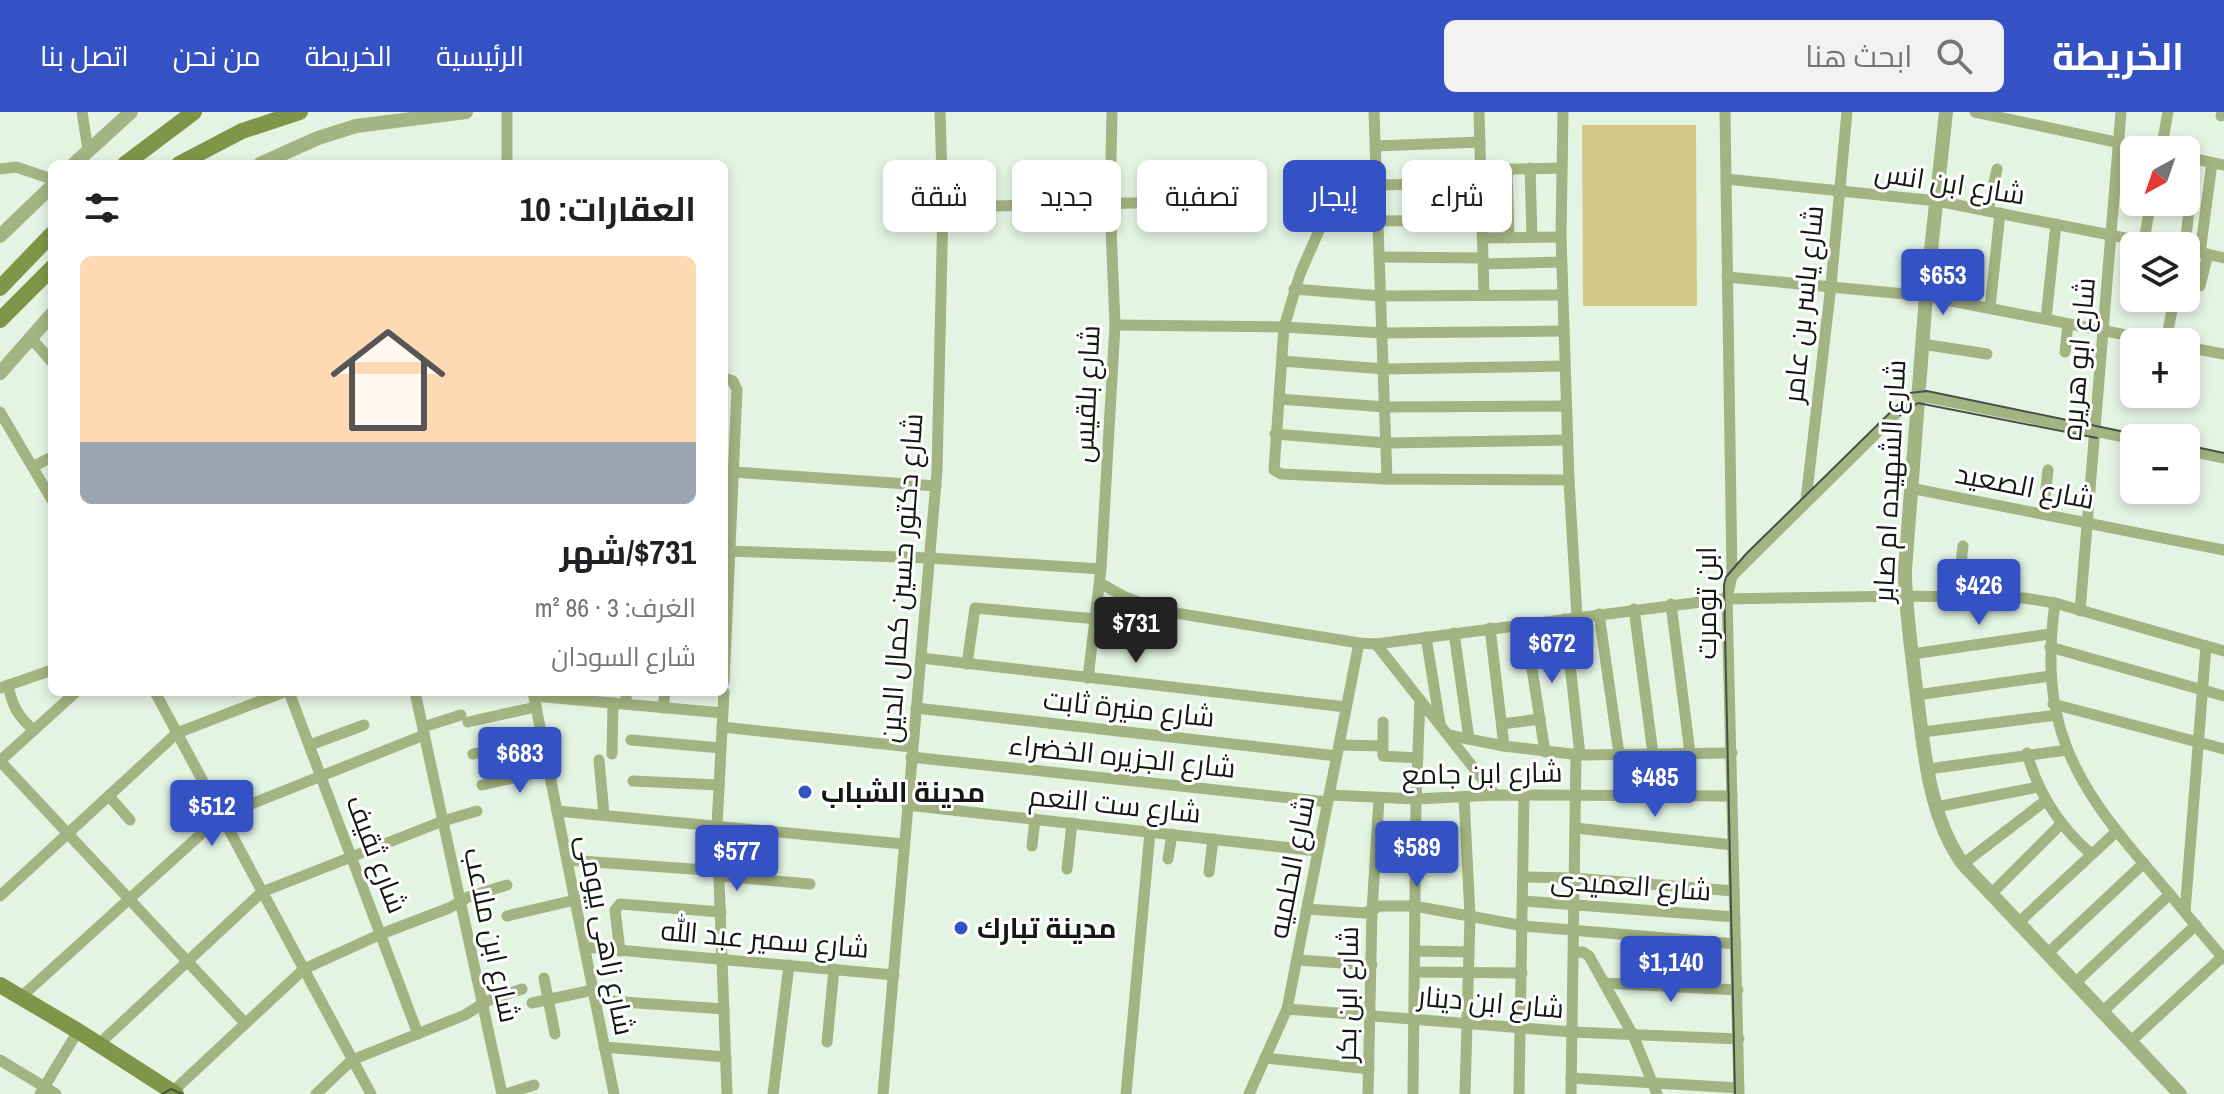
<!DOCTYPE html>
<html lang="ar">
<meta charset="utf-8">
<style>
:root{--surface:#fff;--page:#f2f2f2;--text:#202124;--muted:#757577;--accent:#3552c4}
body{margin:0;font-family:"Archivo Narrow",Cairo,sans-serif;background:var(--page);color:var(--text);direction:rtl;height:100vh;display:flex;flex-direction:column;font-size:30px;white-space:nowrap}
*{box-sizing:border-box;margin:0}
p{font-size:26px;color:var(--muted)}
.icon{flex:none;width:44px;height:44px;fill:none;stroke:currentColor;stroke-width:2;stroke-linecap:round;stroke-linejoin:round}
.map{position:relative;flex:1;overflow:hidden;direction:ltr}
.panel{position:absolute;left:48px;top:48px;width:680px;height:536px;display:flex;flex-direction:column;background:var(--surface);border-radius:12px;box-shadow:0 4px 12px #0003;direction:rtl}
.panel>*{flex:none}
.banner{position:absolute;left:752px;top:48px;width:760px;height:72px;direction:rtl;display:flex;gap:16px}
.needle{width:52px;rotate:220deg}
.tools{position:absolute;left:2120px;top:24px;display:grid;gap:16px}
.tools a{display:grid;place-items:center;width:80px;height:80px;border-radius:12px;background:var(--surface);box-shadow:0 4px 12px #0003;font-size:40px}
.price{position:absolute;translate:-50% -68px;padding:0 18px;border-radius:8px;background:var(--accent);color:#fff;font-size:26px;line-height:52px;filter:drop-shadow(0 2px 4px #0008)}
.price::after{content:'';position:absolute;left:50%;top:48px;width:24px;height:18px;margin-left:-12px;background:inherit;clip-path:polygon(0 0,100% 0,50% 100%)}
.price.on{background:#222;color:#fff}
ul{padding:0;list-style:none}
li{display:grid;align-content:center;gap:16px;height:424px;padding:0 32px}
li span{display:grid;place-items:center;height:248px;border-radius:12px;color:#555}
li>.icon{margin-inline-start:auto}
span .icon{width:144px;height:144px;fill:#fffc;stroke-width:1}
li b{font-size:34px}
h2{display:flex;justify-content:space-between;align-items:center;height:96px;padding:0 32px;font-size:34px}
.pill{padding:0 28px;border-radius:12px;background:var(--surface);box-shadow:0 4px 12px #0003;font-size:28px;line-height:72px}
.pill.on{background:var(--accent);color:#fff}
header{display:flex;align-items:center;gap:48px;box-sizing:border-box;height:112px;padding:0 40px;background:var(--accent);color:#fff}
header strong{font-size:38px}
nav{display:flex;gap:44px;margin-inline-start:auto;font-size:28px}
.search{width:560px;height:72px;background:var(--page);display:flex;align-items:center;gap:20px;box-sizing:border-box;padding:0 28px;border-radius:12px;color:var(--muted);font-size:30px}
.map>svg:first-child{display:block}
</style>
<header>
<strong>الخريطة</strong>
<div class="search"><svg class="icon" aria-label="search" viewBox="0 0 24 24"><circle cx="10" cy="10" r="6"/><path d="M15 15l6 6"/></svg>ابحث هنا</div>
<nav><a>الرئيسية</a><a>الخريطة</a><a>من نحن</a><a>اتصل بنا</a></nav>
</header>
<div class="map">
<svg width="2224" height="982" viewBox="0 0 2224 982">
<rect width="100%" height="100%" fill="#e3f4e3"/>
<polygon fill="#d4c78a" points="1582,13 1696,13 1697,194 1583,194"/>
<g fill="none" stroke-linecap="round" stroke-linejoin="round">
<g stroke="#a3b381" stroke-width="11">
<polyline points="82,0 88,38"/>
<polyline points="1374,0 1387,367"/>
<polyline points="1479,0 1484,183"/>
<polyline points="1563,0 1561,125 1569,368 1577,505"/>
<polyline points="1725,0 1732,464 1727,486 1739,982"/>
<polyline points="1975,0 2153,38"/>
<polyline points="2221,4 2222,0"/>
<polyline points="1376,34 1480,30"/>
<polyline points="2161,38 2168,0"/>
<polyline points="2186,45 2224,53"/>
<polyline points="507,52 507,0"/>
<polyline points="1530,56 1532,125"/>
<polyline points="0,57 16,55 52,67"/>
<polyline points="1507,57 1509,126"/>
<polyline points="1480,58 1561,56"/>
<polyline points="1726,67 1937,89 2166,134"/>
<polyline points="1377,73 1481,71"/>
<polyline points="1378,85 1331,91 1300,162 1284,215 1274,358 1281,362 1387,367 1569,368"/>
<polyline points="943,95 1227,89"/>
<polyline points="1988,99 1997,57"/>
<polyline points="1378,109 1482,108"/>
<polyline points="1483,126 1561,125"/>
<polyline points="2144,130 2149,99"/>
<polyline points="2185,134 2190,90"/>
<polyline points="2193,139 2224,146"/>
<polyline points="2200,141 2212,51"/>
<polyline points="1380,145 1483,146"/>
<polyline points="1484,152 1561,150"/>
<polyline points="1727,165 1926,184 2162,230"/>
<polyline points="2200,174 2208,142"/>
<polyline points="1294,177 1381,184 1562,183"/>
<polyline points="1990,196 2000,101"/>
<polyline points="2046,207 2056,112"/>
<polyline points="1115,213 1284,215 1382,221 1564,219"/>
<polyline points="30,225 52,250"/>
<polyline points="2166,230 2174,187"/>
<polyline points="1922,232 1987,242"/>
<polyline points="2186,235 2224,242"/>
<polyline points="2065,240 2068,212"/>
<polyline points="1282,249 1384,257 1565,254"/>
<polyline points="724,266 733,269 737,278 724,570"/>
<polyline points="1279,287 1385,295 1566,294"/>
<polyline points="0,300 52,388"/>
<polyline points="1275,322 1386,331 1567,328"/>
<polyline points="2186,338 2224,346"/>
<polyline points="34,354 52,345"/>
<polyline points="733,360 936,374"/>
<polyline points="1910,376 2224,438"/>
<polyline points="1806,388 1831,173 1847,0"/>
<polyline points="2043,402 2048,358"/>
<polyline points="724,439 930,446 1101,457"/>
<polyline points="1732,464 1912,286 1922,284 2134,327"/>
<polyline points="1100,471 1125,485 1163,499 1359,531 1376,532 1724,487 1905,484 2024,486 2055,491 2224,539"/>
<polyline points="1957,485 1963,434"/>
<path d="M2055 491C2039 608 2070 666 2145 753 2172 784 2197 816 2224 847"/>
<polyline points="1671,492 1690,641"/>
<polyline points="1634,497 1653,642"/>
<polyline points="2080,499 2121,0"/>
<polyline points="1599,502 1619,642"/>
<polyline points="1565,507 1580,643"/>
<polyline points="1525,512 1545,640"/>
<polyline points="1490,516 1504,634"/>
<polyline points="1454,521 1469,627"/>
<polyline points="1426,525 1440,612"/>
<polyline points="1376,532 1495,683"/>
<polyline points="2050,535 2224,584"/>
<polyline points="1912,542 2050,522"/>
<polyline points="921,546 1346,595"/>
<polyline points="967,552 975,496 1097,507"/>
<polyline points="1088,566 1101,457 1115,213 1110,92 1112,0"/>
<path d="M8 573C12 593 18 605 34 618"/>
<polyline points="0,576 52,558"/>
<polyline points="155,580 371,982"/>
<polyline points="289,580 418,922"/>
<polyline points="415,580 502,982"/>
<polyline points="533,580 614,982"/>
<polyline points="724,580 717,714 727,982"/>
<polyline points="1917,583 2050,564"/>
<polyline points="534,584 723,601"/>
<polyline points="625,592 627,580"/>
<polyline points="2053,592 2224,637"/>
<polyline points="663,596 665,580"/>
<polyline points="916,596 1337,644"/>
<polyline points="468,610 536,595"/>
<polyline points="1383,610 1383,644 1418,646"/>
<polyline points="1502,612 1540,607"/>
<polyline points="423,615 461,603"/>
<polyline points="722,615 912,635"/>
<polyline points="1923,620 2057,603"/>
<polyline points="1448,623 1504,634 1580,643 1732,641"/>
<polyline points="631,628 721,636"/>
<polyline points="310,633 364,613"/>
<polyline points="1339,633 1382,634"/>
<path d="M2027 641C2038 682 2059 714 2091 742"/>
<polyline points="473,642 543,626"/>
<polyline points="612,642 613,591"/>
<polyline points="911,645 1328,690"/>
<polyline points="599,648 604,703"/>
<polyline points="0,649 245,911"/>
<polyline points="0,649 76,580"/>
<polyline points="1928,657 2067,638"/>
<polyline points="633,669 719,673"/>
<polyline points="482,673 549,658"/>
<polyline points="1329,683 1416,687 1495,683 1732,684"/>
<polyline points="109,684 130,708"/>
<polyline points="1464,685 1470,804 1465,982"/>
<polyline points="907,693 1318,739"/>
<polyline points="1936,695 2038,675"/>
<polyline points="557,699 903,732"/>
<polyline points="1575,716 1733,733"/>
<polyline points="1032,734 1035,707"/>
<polyline points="1168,747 1172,722"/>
<polyline points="567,748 719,759"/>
<polyline points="1963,752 2045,689"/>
<polyline points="1067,757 1072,711"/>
<polyline points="1209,760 1213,727"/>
<polyline points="719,764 810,772"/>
<polyline points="1524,765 1574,766 1734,779"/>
<polyline points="1991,782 2061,712"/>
<polyline points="0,784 177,621 284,580"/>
<polyline points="1524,789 1735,805"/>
<polyline points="1307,797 1365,801 1380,794 1414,794 1524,814 1736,832"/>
<polyline points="2185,800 2206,534"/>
<polyline points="507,804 575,788"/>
<polyline points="2018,811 2116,720"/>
<polyline points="585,835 894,863"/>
<polyline points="620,839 615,798 620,792 721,800"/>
<polyline points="1415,839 1469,840"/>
<polyline points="1574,841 1583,840 1589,844 1633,923 1657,982"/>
<polyline points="2047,842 2144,751"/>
<polyline points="1297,848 1372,853"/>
<polyline points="1415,860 1522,861"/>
<polyline points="544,866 555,922"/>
<polyline points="1604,871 1738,878"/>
<polyline points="2075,871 2170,782"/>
<polyline points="21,885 221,704 424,623"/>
<polyline points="595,888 724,897"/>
<polyline points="532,891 593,878"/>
<polyline points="1287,897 1572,920 1739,927"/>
<polyline points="2102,900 2196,813"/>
<polyline points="827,930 834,857"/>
<polyline points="2130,930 2222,845"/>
<polyline points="99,932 262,780 443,709 477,699"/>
<polyline points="604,935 726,945"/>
<polyline points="1265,946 1369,957"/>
<polyline points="0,948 56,982"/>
<polyline points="1571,966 1739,976"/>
<polyline points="40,982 78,919"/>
<polyline points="170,982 304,857 381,822 449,796 468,785 507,773"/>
<polyline points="316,982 352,948 465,903 487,889 522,877"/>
<polyline points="506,982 534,973"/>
<polyline points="773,982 789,853"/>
<polyline points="883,982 937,359 943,95 940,0"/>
<polyline points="1126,982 1150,720"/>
<polyline points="1249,982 1287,897 1359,531"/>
<polyline points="1368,982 1372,799 1379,687"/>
<polyline points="1413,982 1416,687 1420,588"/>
<polyline points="1519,982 1524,683"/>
<polyline points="1571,982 1576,642"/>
</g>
<g stroke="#a3b381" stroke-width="14">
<path d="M1946 0 1926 184 1905 458C1905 495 1911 532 1915 569 1923 628 1927 703 1963 752L2180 982"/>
<polyline points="74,52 131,0"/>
<polyline points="260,52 318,26 356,14 466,0"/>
<polyline points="0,124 52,74"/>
<polyline points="0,261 52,202"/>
</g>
<g stroke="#7f9547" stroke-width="16">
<polyline points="125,52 194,0"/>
<polyline points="179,52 242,19 300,0"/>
<polyline points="0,176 52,122"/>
<polyline points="0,208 52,156"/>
<polyline points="0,873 78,919 176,982"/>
</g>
<g stroke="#474f47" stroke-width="2">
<polyline points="1900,303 1918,291 2097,326"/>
<polyline points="2186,333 2224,341"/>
<polyline points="162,982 171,977 182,982"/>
<polyline points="1735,982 1724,473 1726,465 1746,442 1910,281 1927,279 2154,326"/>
</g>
</g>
<g fill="#3552c4" stroke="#fff" stroke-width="3">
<circle cx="805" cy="680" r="8"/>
<circle cx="961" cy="816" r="8"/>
</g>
<g text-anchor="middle" stroke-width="6" stroke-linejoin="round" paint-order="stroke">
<g font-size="28" fill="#141914" stroke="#fff">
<text transform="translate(1950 71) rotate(9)" y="10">شارع ابن انس</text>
<text transform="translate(1803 192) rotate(-84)" y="10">شارع ياسر بن عامر</text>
<text transform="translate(2078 247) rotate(-85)" y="10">شارع ابو هريره</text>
<text transform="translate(1086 282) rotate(-87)" y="10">شارع بلقيس</text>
<text transform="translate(1889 369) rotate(-87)" y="10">شارع الشهيده ام صابر</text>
<text transform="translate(2025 374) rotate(11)" y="10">شارع الصعيد</text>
<text transform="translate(901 466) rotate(-86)" y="10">شارع دكتور حسين كمال الدين</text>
<text transform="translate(1706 491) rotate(-90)" y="10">ابن تومرت</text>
<text transform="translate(1129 596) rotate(6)" y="10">شارع منيرة ثابت</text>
<text transform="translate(1122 644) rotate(6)" y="10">شارع الجزيره الخضراء</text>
<text transform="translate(1482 661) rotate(-1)" y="10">شارع ابن جامع</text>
<text transform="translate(1115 692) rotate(6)" y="10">شارع ست النعم</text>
<text transform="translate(377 742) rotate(69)" y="10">شارع ثقيف</text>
<text transform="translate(1291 755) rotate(-79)" y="10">شارع الحلميه</text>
<text transform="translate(1631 773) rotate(4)" y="10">شارع العميدى</text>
<text transform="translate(492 823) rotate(78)" y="10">شارع ابن ملاعب</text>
<text transform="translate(606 823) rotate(79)" y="10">شارع زاهى بيومى</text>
<text transform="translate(765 827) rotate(5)" y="10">شارع سمير عبد الله</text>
<text transform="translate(1347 882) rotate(-89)" y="10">شارع ابن بكر</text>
<text transform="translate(1491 890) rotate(5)" y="10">شارع ابن دينار</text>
</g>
<g font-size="28" font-weight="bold" fill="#141914" stroke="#fff" text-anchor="start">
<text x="821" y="690">مدينة الشباب</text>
<text x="977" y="826">مدينة تبارك</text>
</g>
</g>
</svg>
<div class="tools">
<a><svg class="needle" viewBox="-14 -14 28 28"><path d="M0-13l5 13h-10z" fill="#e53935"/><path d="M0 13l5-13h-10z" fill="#757577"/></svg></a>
<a><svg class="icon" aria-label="layers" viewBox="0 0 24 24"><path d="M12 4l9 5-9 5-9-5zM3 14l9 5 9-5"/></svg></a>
<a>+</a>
<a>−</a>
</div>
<b class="price" style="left:1943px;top:205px">$653</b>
<b class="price" style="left:1979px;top:515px">$426</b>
<b class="price on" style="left:1136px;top:553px">$731</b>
<b class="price" style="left:1552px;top:573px">$672</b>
<b class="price" style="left:520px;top:683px">$683</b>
<b class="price" style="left:1655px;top:707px">$485</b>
<b class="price" style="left:212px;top:736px">$512</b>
<b class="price" style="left:1417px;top:777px">$589</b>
<b class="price" style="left:737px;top:781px">$577</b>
<b class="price" style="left:1671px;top:892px">$1,140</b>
<div class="banner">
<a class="pill">شراء</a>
<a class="pill on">إيجار</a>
<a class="pill">تصفية</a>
<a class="pill">جديد</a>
<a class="pill">شقة</a>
</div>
<section class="panel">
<h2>العقارات: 10<svg class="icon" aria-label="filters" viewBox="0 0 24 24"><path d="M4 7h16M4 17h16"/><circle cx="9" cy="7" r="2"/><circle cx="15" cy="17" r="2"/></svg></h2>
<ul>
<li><span style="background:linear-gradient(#ffd9b3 75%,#9aa5b1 0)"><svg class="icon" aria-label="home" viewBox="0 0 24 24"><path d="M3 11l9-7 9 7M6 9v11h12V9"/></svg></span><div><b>$731/شهر</b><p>الغرف: 3 · 86 m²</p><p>شارع السودان</p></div></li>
</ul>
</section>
</div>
